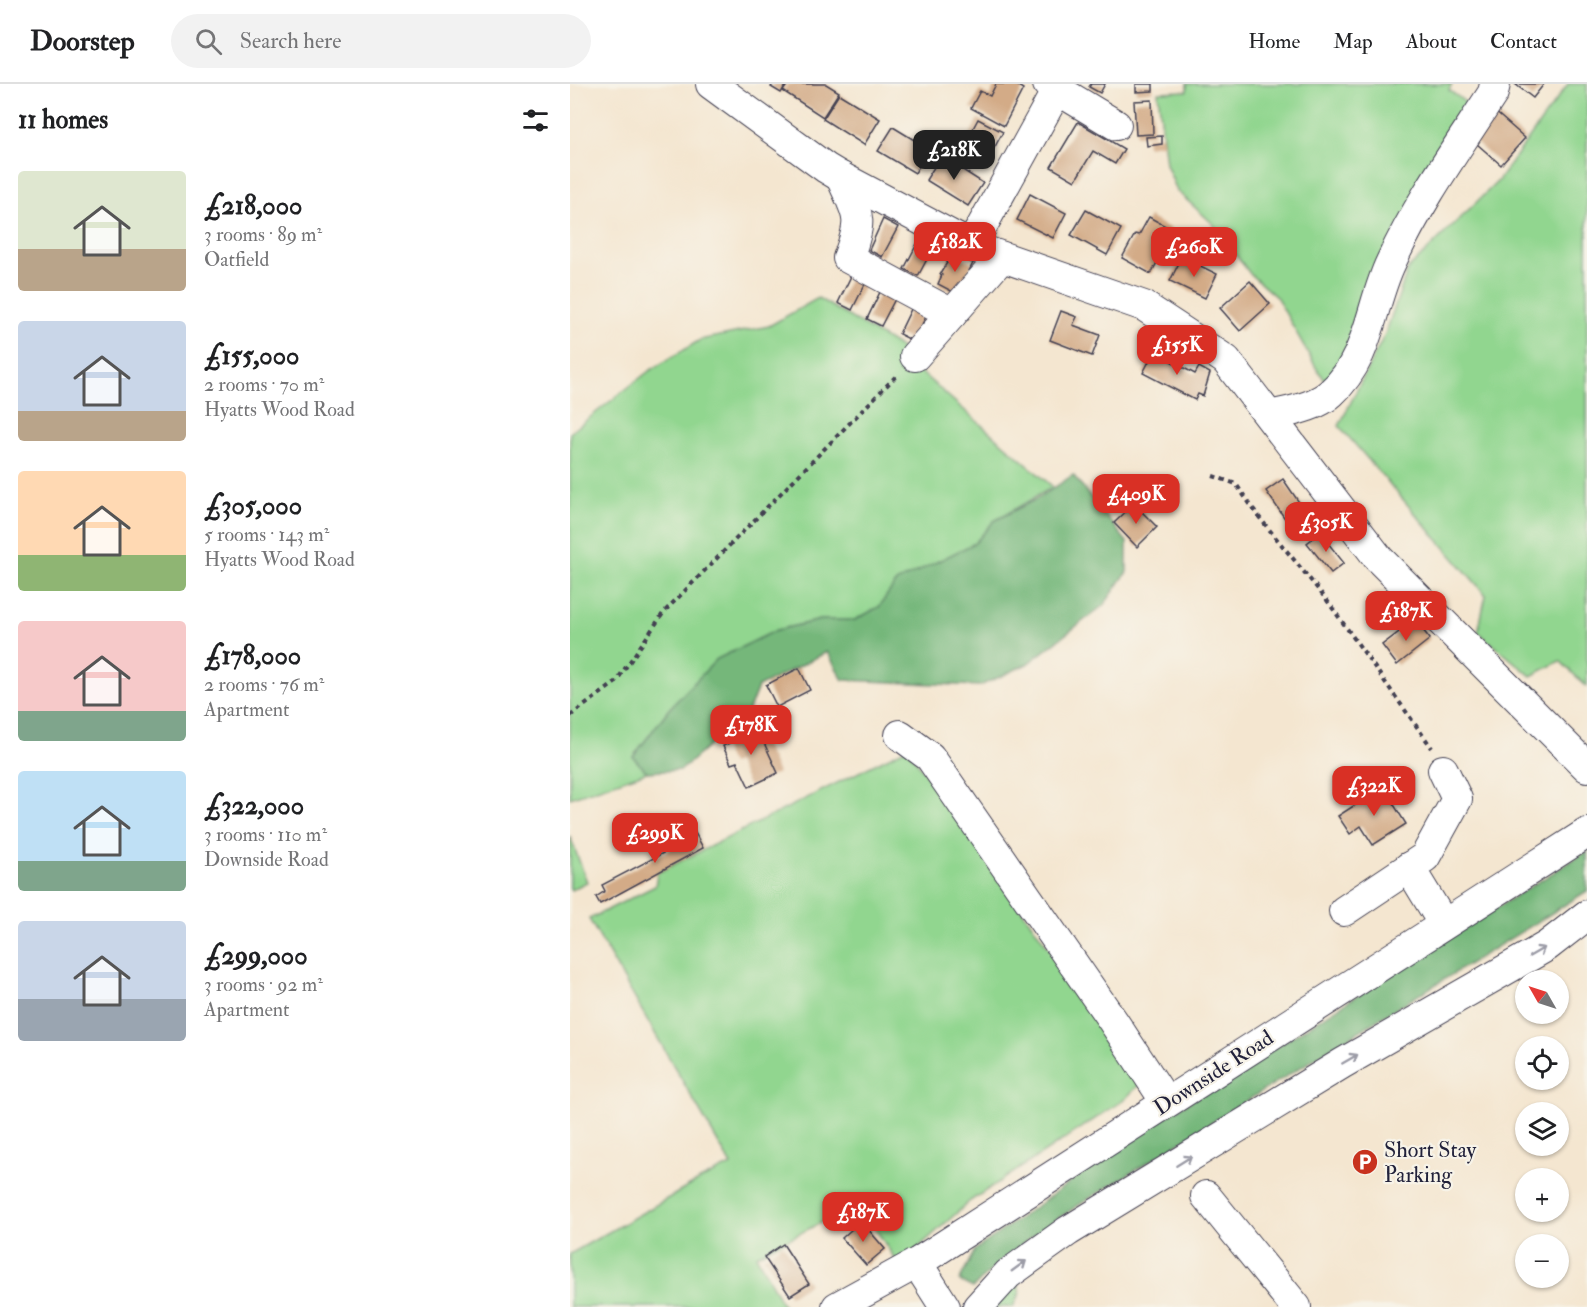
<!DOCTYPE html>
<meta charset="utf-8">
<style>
:root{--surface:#fff;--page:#f2f2f2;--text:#202124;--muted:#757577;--line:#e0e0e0;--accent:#d93025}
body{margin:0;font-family:"IM FELL Double Pica",serif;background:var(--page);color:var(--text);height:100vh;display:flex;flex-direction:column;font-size:22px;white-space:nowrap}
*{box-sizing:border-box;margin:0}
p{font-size:20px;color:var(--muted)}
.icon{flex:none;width:33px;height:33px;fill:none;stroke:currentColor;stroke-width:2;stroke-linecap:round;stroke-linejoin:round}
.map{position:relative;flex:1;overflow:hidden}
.panel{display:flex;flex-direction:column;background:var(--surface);width:570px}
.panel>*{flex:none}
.needle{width:39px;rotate:309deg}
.buttons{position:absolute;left:945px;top:886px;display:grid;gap:12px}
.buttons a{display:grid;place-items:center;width:54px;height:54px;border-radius:50%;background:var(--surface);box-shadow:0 2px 4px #0004;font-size:30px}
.price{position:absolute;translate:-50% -51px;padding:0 14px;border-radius:12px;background:var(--accent);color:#fff;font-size:20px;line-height:39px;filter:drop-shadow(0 2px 3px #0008)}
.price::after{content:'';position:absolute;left:50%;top:36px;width:18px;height:14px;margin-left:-9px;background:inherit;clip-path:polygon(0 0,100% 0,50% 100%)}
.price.on{background:#222;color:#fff}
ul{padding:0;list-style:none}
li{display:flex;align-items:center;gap:18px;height:150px;padding:0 18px}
li span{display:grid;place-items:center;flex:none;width:168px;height:120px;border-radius:6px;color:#555}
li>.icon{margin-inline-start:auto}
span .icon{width:72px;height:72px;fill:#fffc;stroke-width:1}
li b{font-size:26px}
h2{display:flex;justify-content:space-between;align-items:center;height:72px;padding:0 18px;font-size:26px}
header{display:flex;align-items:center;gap:36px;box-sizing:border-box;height:84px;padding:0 30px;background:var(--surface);border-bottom:2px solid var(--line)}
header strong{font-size:28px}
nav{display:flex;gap:33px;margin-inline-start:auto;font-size:21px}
.search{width:420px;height:54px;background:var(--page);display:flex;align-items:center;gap:15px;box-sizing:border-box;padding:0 21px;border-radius:33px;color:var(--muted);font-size:22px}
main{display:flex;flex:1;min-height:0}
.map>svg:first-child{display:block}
</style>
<header>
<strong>Doorstep</strong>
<div class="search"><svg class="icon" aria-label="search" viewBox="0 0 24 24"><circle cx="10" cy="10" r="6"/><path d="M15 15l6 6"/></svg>Search here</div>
<nav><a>Home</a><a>Map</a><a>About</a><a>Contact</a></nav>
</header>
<main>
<section class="panel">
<h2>11 homes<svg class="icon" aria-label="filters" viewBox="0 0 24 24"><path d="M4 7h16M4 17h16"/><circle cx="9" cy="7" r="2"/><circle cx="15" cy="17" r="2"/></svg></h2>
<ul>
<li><span style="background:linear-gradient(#dfe7d0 65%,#b9a48a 0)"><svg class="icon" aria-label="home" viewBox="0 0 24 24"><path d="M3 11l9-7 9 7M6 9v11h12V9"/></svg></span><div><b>£218,000</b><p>3 rooms · 89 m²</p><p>Oatfield</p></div></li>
<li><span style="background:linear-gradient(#c9d6e8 75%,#b9a48a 0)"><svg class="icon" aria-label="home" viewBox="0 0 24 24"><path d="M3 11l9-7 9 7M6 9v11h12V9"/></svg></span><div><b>£155,000</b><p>2 rooms · 70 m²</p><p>Hyatts Wood Road</p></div></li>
<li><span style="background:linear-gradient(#ffd9b3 70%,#8fb573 0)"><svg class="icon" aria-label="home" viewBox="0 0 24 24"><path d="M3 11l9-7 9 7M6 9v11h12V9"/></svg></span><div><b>£305,000</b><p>5 rooms · 143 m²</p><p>Hyatts Wood Road</p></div></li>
<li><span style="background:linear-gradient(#f6c9c9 75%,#7fa58c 0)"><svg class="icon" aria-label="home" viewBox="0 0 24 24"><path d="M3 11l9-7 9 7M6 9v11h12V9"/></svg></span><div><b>£178,000</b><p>2 rooms · 76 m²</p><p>Apartment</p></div></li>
<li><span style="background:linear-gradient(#bfe0f5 75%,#7fa58c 0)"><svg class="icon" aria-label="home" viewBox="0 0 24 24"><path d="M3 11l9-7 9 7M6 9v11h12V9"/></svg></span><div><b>£322,000</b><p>3 rooms · 110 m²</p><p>Downside Road</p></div></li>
<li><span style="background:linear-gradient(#c9d6e8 65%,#9aa5b1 0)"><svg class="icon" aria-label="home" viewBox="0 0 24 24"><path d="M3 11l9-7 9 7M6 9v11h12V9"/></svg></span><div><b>£299,000</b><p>3 rooms · 92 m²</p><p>Apartment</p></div></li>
</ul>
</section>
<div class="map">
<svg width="1017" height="1223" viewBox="0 0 1017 1223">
<rect width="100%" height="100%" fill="#f7f3e8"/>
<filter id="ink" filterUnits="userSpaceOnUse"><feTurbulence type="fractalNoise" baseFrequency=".0167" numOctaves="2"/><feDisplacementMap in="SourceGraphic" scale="12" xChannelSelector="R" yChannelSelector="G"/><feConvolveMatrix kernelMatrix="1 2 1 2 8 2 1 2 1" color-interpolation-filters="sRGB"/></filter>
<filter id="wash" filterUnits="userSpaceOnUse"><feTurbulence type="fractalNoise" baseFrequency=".008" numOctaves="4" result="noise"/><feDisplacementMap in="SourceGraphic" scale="24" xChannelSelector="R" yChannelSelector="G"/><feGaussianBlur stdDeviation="1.35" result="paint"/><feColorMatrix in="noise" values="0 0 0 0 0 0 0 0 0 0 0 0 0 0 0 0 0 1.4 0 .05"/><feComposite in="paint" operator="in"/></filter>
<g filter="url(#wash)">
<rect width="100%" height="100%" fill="#f4e6d0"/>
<g fill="#91d68f" stroke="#5a7c65" stroke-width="1.5">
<polygon points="617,0 882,0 879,6 899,21 785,263 757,298 748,287 707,214 681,191 642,139 607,107 596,80 588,8 617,7"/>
<polygon points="998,0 1017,0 1017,603 990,577 961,592 908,548 916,511 769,342 816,248 838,185 928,97"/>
<polygon points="248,214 353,277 347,285 483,403 424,437 405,459 326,498 309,523 285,536 250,536 207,546 147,575 99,625 63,673 77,688 0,714 0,349 79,287 130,256 199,242"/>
<polygon points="337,664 573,997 554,1016 400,1117 329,1181 289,1120 186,1171 214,1223 0,1223 0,1170 130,1096 161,1081 19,835 85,802 87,789"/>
<polygon points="0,752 17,798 1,806 0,804"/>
<polygon points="447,1195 450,1209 443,1223 416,1223"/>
</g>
<g fill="#74b77a" stroke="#4b6c5a" stroke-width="1.5">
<polygon points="503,391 557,458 557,488 534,521 457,580 410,602 273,596 257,568 188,603 178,628 111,686 77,688 63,673 99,625 147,575 207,546 251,536 285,536 309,523 326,498 405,459 424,437 470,413"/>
<path d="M1017 767V807C880 893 740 976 603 1063 534 1107 460 1144 403 1204L389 1197 405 1166 563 1053Z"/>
</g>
<g id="blocks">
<g fill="#d3ab87">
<polygon points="203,0 216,0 211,9 201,3"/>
<polygon points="218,0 256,0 269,8 253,33 213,7"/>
<polygon points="426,0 445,0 453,5 434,42 401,24 410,7 420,12"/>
<polygon points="521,0 535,0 530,9 519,3"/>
<polygon points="566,0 583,0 583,7 566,8"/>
<polygon points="945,0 974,0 963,14"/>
<polygon points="269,10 310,35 294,61 253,35"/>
<polygon points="582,16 583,50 566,51 564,17"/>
<polygon points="923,26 955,54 931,81 899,53"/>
<polygon points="408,35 433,48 423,66 399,52"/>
<polygon points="508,38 554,65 545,80 523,67 505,97 481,83"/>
<polygon points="323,43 359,65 345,89 308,67"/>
<polygon points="592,52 592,60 577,62 576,53"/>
<polygon points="371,72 413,99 398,122 356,96"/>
<polygon points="460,110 496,129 483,154 447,136"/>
<polygon points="516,126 551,145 537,171 501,151"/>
<polygon points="579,133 601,145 591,163 594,165 581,190 552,174 565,150 569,151"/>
<polygon points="313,135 328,143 312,173 299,166"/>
<polygon points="350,154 364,162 348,192 334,185"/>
<polygon points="383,169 403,179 387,210 368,200 372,191 370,190"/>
<polygon points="612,173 647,190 635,214 600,197"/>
<polygon points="283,188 297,196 282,226 268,219"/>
<polygon points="680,197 700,220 670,247 650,224"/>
<polygon points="312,204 327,211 311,242 297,235"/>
<polygon points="344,219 359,227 343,257 329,250"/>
<polygon points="491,227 507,233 503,241 530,251 522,272 480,256"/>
<polygon points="584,268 625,290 629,283 640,289 633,312 628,310 625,316 573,289"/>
<polygon points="713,395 735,427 718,439 696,407"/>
<polygon points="564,420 587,443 567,463 544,439"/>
<polygon points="750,449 774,479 761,489 737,459"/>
<polygon points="845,536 860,555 827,581 812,561"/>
<polygon points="229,584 240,606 207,623 196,601"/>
<polygon points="183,641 185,647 188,646 208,689 179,703 167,678 161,680 153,662 170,654 167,649"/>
<polygon points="813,703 836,740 803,761 791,742 780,750 768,732"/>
<polygon points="121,741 133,764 30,820 26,813 35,807 32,801 101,765 96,754"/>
<polygon points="291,1137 315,1165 296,1181 272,1154"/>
<polygon points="213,1160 239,1200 220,1212 194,1173"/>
</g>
</g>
</g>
<g filter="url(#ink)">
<use href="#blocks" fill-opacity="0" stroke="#423f51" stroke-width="1.5"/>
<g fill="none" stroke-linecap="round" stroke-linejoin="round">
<g stroke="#423f51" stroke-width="32">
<g id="minor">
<polyline points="141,0 256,84 271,93 401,162 574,222 656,276 809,475 1017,683"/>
<polyline points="478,0 546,41"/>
<path d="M271 93C288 132 294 132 278 174L382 230"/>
<polyline points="401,162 487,6"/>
<polyline points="345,272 432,173"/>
<path d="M701 332C720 327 746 323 761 309 800 274 800 222 821 178 848 119 888 63 923 9L925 0"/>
<polyline points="330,651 360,673 543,937 596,1018"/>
<polyline points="839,783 873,839"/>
<polyline points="774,827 855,773 887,715 873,686"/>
<polyline points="636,1112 726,1223"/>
<polyline points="347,1179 375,1223"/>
<polyline points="267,1223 347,1179 1017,749"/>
<polyline points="408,1223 438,1190 498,1147 773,979 977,862 1017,831"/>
</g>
</g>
<g stroke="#423f51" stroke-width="4" stroke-dasharray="4.5 4.5" stroke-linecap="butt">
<polyline points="643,392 666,400 689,433 756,515 862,664"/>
<polyline points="0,632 45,599 94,528 328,290"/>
</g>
<use href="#minor" stroke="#fff" stroke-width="30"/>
</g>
<defs><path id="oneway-shaft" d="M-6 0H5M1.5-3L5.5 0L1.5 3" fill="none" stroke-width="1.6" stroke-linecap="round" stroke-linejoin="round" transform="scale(1.5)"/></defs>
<g stroke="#9c9ca7">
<use href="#oneway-shaft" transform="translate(967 868) rotate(-30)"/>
<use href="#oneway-shaft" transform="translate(780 975) rotate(-30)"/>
<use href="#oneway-shaft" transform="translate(614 1077) rotate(-32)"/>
<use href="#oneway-shaft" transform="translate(449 1182) rotate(-36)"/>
</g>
</g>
<defs>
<g id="parking-disc" transform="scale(1.35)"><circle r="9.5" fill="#c8321e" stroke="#f7f3e8"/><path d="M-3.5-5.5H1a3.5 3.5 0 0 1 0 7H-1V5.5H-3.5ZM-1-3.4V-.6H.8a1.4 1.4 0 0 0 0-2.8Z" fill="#fff"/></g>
</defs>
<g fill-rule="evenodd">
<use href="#parking-disc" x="795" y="1078"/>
</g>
<g text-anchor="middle" stroke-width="4.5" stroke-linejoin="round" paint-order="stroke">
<g font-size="22" fill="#22223b" stroke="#f7f3e8">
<text transform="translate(643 988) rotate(-33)" y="8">Downside Road</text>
</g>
<g font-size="22" fill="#22223b" stroke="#f7f3e8" text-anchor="start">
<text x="814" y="1073">Short Stay<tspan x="814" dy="25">Parking</tspan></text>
</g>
</g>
</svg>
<div class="buttons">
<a><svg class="needle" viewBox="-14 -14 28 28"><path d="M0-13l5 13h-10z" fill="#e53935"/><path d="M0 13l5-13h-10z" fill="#757577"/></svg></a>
<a><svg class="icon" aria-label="locate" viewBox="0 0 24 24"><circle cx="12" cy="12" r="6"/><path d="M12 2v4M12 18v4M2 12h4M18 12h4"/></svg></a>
<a><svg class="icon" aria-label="layers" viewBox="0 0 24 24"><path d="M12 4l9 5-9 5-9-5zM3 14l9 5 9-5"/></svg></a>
<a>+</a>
<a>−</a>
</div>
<b class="price on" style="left:384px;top:97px">£218K</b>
<b class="price" style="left:385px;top:189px">£182K</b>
<b class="price" style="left:624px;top:194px">£260K</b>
<b class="price" style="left:607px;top:292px">£155K</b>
<b class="price" style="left:566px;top:441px">£409K</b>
<b class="price" style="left:756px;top:469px">£305K</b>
<b class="price" style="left:836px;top:558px">£187K</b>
<b class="price" style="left:181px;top:672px">£178K</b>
<b class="price" style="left:804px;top:733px">£322K</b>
<b class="price" style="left:85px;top:780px">£299K</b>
<b class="price" style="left:293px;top:1159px">£187K</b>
</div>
</main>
